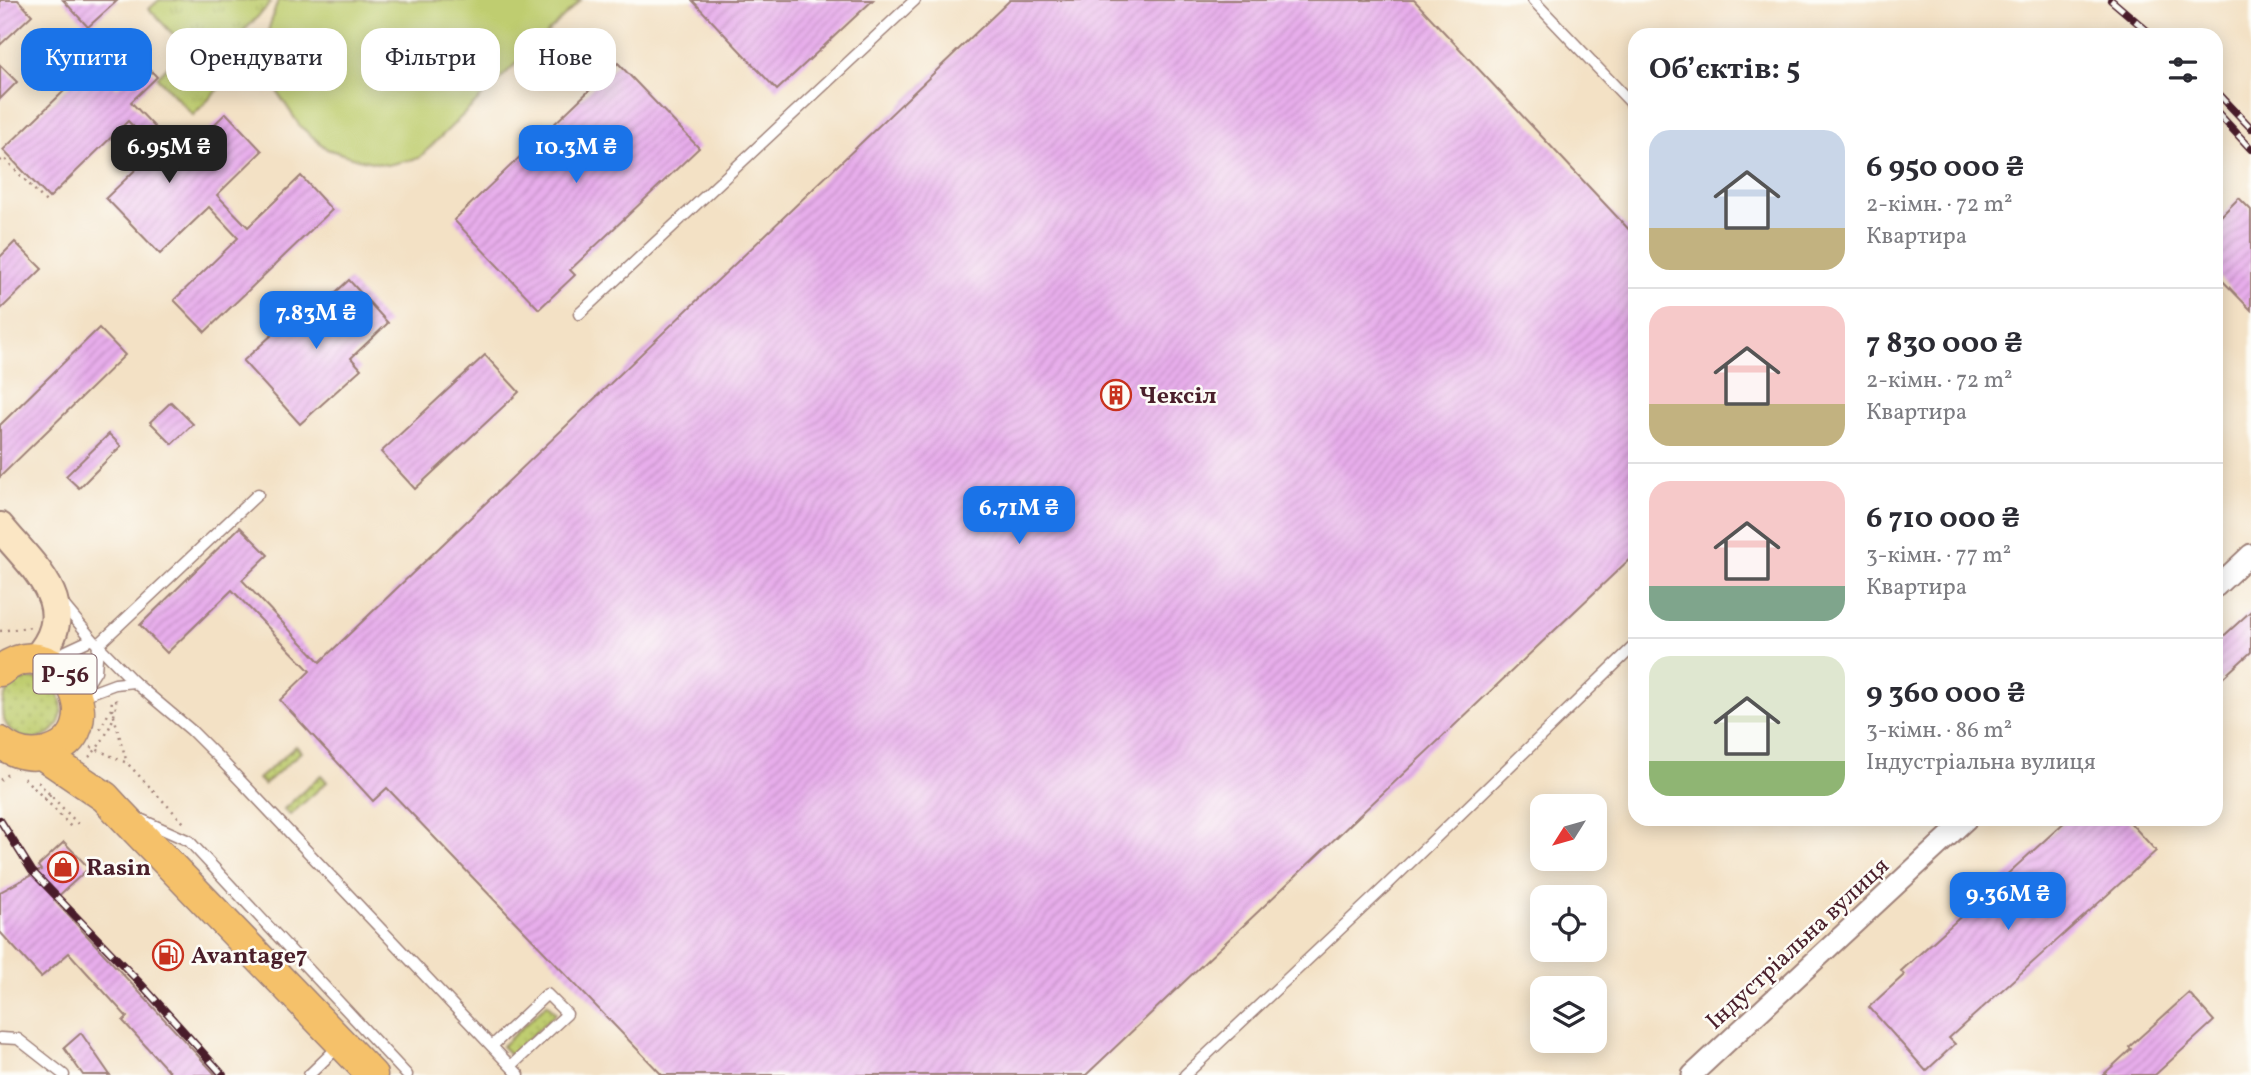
<!DOCTYPE html>
<html lang="uk">
<meta charset="utf-8">
<style>
:root{--surface:#fff;--page:#f7f7f7;--text:#2b2b33;--muted:#7c7c81;--line:#e1e1e2;--accent:#1a73e8}
body{margin:0;font-family:Vollkorn,serif;background:var(--page);color:var(--text);height:100vh;display:flex;flex-direction:column;font-size:26px;white-space:nowrap}
*{box-sizing:border-box;margin:0}
p{font-size:23px;color:var(--muted)}
.icon{flex:none;width:38px;height:38px;fill:none;stroke:currentColor;stroke-width:2;stroke-linecap:round;stroke-linejoin:round}
.map{position:relative;flex:1;overflow:hidden}
.panel{position:absolute;left:1628px;top:28px;width:595px;height:798px;display:flex;flex-direction:column;background:var(--surface);border-radius:21px;box-shadow:0 4px 18px #0003}
.panel>*{flex:none}
.guide{position:absolute;left:21px;top:28px;width:665px;height:63px;display:flex;gap:14px}
.needle{width:46px;rotate:233deg}
.controls{position:absolute;left:1530px;top:794px;display:grid;gap:14px}
.controls a{display:grid;place-items:center;width:77px;height:77px;border-radius:14px;background:var(--surface);box-shadow:0 4px 18px #0003;font-size:35px}
.price{position:absolute;translate:-50% -60px;padding:0 16px;border-radius:14px;background:var(--accent);color:#fff;font-size:23px;line-height:46px;filter:drop-shadow(0 2px 4px #0008)}
.price::after{content:'';position:absolute;left:50%;top:42px;width:21px;height:16px;margin-left:-10px;background:inherit;clip-path:polygon(0 0,100% 0,50% 100%)}
.price.current{background:#222;color:#fff}
ul{padding:0;list-style:none}
li{display:flex;align-items:center;gap:21px;height:175px;padding:0 21px}
li+li{border-top:2px solid var(--line)}
li span{display:grid;place-items:center;flex:none;width:196px;height:140px;border-radius:21px;color:#555}
li>.icon{margin-inline-start:auto}
span .icon{width:84px;height:84px;fill:#fffc;stroke-width:1}
li b{font-size:30px}
h2{display:flex;justify-content:space-between;align-items:center;height:84px;padding:0 21px;font-size:30px}
.chip{padding:0 24px;border-radius:21px;background:var(--surface);box-shadow:0 4px 18px #0003;font-size:24px;line-height:63px}
.chip.current{background:var(--accent);color:#fff}
.map>svg:first-child{display:block}
</style>
<div class="map">
<svg width="2251" height="1075" viewBox="0 0 2251 1075">
<defs>
<pattern id="grass-dots" width="8" height="8" patternUnits="userSpaceOnUse" patternTransform="scale(1.75)"><rect width="8" height="8" fill="#bfcd6f"/><path d="M2 2h.1M6 6h.1" fill="none" stroke="#a6b060" stroke-width="1.8" stroke-linecap="round"/></pattern>
<pattern id="park-tufts" width="24" height="20" patternUnits="userSpaceOnUse" patternTransform="scale(1.75)"><rect width="24" height="20" fill="#bfcd6f"/><path d="M3 7l-1-3M5 7V3M7 7l1-3M15 17l-1-3M17 17v-4M19 17l1-3" fill="none" stroke="#a6b060"/></pattern>
<pattern id="building-hatch" width="6" height="6" patternUnits="userSpaceOnUse" patternTransform="scale(1.75)"><rect width="6" height="6" fill="#e7adeb"/><path d="M-1 1l2-2M0 6l6-6M5 7l2-2" fill="none" stroke="#c894ca"/></pattern>
</defs>
<rect width="100%" height="100%" fill="#fdfcf7"/>
<filter id="ink" filterUnits="userSpaceOnUse"><feTurbulence type="fractalNoise" baseFrequency=".0143" numOctaves="2"/><feDisplacementMap in="SourceGraphic" scale="14" xChannelSelector="R" yChannelSelector="G"/><feConvolveMatrix kernelMatrix="1 2 1 2 8 2 1 2 1" color-interpolation-filters="sRGB"/></filter>
<filter id="wash" filterUnits="userSpaceOnUse"><feTurbulence type="fractalNoise" baseFrequency=".00686" numOctaves="4" result="noise"/><feDisplacementMap in="SourceGraphic" scale="28" xChannelSelector="R" yChannelSelector="G"/><feGaussianBlur stdDeviation="1.57" result="paint"/><feColorMatrix in="noise" values="0 0 0 0 0 0 0 0 0 0 0 0 0 0 0 0 0 1.4 0 .05"/><feComposite in="paint" operator="in"/></filter>
<g filter="url(#wash)">
<rect width="100%" height="100%" fill="#f3e1c5"/>
<g fill="url(#grass-dots)" stroke="#84764d" stroke-width="2">
<circle cx="32" cy="709" r="30"/>
<polygon points="296,746 301,752 264,785 258,779"/>
<polygon points="321,775 327,782 290,815 284,809"/>
<polygon points="547,1004 556,1013 511,1055 502,1046"/>
</g>
<polygon fill="url(#park-tufts)" stroke="#84764d" stroke-width="2" points="159,0 268,0 271,3 207,69 223,85 193,115 157,77 186,48 149,9"/>
<polygon fill="#bfcd6f" stroke="#84764d" stroke-width="2" points="278,0 581,0 419,158 387,165 358,159 327,149 300,126 280,96 267,63 269,28"/>
<g id="blocks">
<g fill="url(#building-hatch)">
<polygon points="0,0 18,0 32,15 0,45"/>
<polygon points="63,0 118,0 88,27"/>
<polygon points="692,0 873,0 777,90"/>
<polygon points="1010,0 1414,0 1634,235 1634,555 1086,1075 662,1075 387,788 373,801 280,700 310,671 232,590 167,653 140,625 240,527 268,555 242,580 320,662"/>
<polygon points="143,62 157,77 131,102 182,156 226,113 262,151 217,195 248,227 301,176 332,210 205,332 174,300 238,238 209,207 160,254 106,198 156,150 128,121 49,198 3,150 93,63 117,88"/>
<polygon points="618,63 699,148 570,270 575,275 539,309 454,220"/>
<polygon points="0,65 17,82 0,99"/>
<polygon points="2239,198 2251,210 2251,310 2216,274 2216,221"/>
<polygon points="15,242 42,269 0,310 0,257"/>
<polygon points="349,280 388,323 351,358 361,369 300,424 243,361 304,306 312,314"/>
<polygon points="99,328 125,355 0,477 0,425"/>
<polygon points="485,355 519,392 415,489 381,452"/>
<polygon points="171,402 193,424 172,444 150,422"/>
<polygon points="109,434 121,446 79,488 66,476"/>
<polygon points="2251,611 2251,652 2216,684 2216,643"/>
<polygon points="2068,819 2127,819 2156,851 1949,1038 1955,1044 1926,1071 1869,1007 1904,975 1901,971"/>
<polygon points="64,842 89,868 54,900 216,1075 172,1075 123,1021 127,1017 69,953 41,977 0,932 0,892 41,870 38,866"/>
<polygon points="2189,993 2214,1021 2155,1075 2103,1075 2131,1049 2129,1047"/>
<polygon points="81,1033 110,1075 83,1075 64,1048"/>
</g>
</g>
</g>
<g filter="url(#ink)">
<use href="#blocks" fill-opacity="0" stroke="#9e8078" stroke-width="2"/>
<g fill="none" stroke-linecap="round" stroke-linejoin="round">
<g stroke="#9e8078" stroke-width="13">
<g id="lane">
<polyline points="1533,0 1634,106"/>
<polyline points="579,314 915,0"/>
<polyline points="62,603 92,639 134,682 191,730 219,758 519,1075"/>
<polyline points="51,658 92,639"/>
<polyline points="80,696 96,671 98,645 258,494"/>
<polyline points="80,697 115,684 134,682"/>
<polyline points="140,819 189,841 407,1075"/>
<polyline points="0,1038 18,1039 64,1075"/>
<polyline points="492,1046 547,994 567,1014 511,1066"/>
<polyline points="309,1075 339,1046"/>
<polyline points="1185,1075 1387,885 1634,646"/>
</g>
</g>
<g stroke="#9e8078" stroke-width="23">
<g id="street">
<polyline points="2216,587 2251,554"/>
<polyline points="1692,1075 1967,819"/>
</g>
</g>
<g stroke="#9e8078" stroke-width="32">
<path id="secondary" d="M0 527C35 570 84 607 35 660"/>
</g>
<g stroke="#9e8078" stroke-width="33">
<g id="primary">
<path d="M0 671C62 621 116 736 46 753 29 757 13 753 0 742"/>
<polyline points="42,754 105,797 117,810 372,1075"/>
</g>
</g>
<g stroke="#9e8078" stroke-width="2.5" stroke-dasharray="2 5" stroke-linecap="butt">
<polyline points="0,161 4,158 48,204"/>
<polyline points="0,631 31,627"/>
<polyline points="112,709 127,763"/>
<polyline points="100,729 111,709 112,700"/>
<polyline points="91,747 127,763 184,823"/>
<path d="M89 757C102 745 118 717 116 698"/>
<polyline points="24,778 45,799 54,791"/>
<polyline points="0,780 8,774"/>
<polyline points="38,782 78,824"/>
<polyline points="45,799 73,829"/>
</g>
<use href="#lane" stroke="#fff" stroke-width="10"/>
<use href="#street" stroke="#fff" stroke-width="19"/>
<use href="#secondary" stroke="#fbe6c4" stroke-width="28"/>
<use href="#primary" stroke="#f5c16b" stroke-width="30"/>
<g stroke="#4a1f2b" stroke-width="8">
<g id="rail">
<polyline points="2111,0 2152,35"/>
<polyline points="2216,91 2251,128"/>
<polyline points="2216,111 2251,149"/>
<polyline points="0,820 32,871 141,984 223,1075"/>
</g>
</g>
<use href="#rail" stroke="#fdfcf7" stroke-width="5" stroke-dasharray="16" stroke-linecap="butt"/>
</g>
</g>
<defs>
<g id="building-ring" transform="scale(1.575)"><circle r="9.5" fill="#fdfcf7" stroke="#c8321e" stroke-width="1.5"/><path d="M-4-6H4V6H1V3H-1V6H-4ZM-2.5-4.3h1.7v1.8h-1.7ZM.8-4.3h1.7v1.8H.8ZM-2.5-1h1.7V.8h-1.7ZM.8-1h1.7V.8H.8Z" fill="#c8321e"/></g>
<g id="shop-ring" transform="scale(1.575)"><circle r="9.5" fill="#fdfcf7" stroke="#c8321e" stroke-width="1.5"/><path d="M-5-2.5h2.3a2.7 3.5 0 0 1 5.4 0H5L5.5 6h-11ZM-1.5-2.5h3a1.5 2.3 0 0 0-3 0Z" fill="#c8321e"/></g>
<g id="fuel-ring" transform="scale(1.575)"><circle r="9.5" fill="#fdfcf7" stroke="#c8321e" stroke-width="1.5"/><path d="M-5.5-6h7V0h2V4h1.3V-2.5L3-4.5l.8-.8L6-3V5H2.5V1h-1V6h-7ZM-4.2-4.7v3.2H.2V-4.7Z" fill="#c8321e"/></g>
</defs>
<g fill-rule="evenodd">
<use href="#building-ring" x="1116" y="395"/>
<use href="#shop-ring" x="63" y="867"/>
<use href="#fuel-ring" x="168" y="955"/>
</g>
<g text-anchor="middle" stroke-width="5" stroke-linejoin="round" paint-order="stroke">
<rect fill="#fdfcf7" stroke="#806168" stroke-width="2" x="33.5" y="654.5" width="63" height="39" rx="5"/>
<g font-size="23" font-weight="bold" fill="#4a1f2b">
<text x="65" y="682">Р-56</text>
</g>
<g font-size="24" font-weight="bold" fill="#4a1f2b" stroke="#fdfcf7" text-anchor="start">
<text x="1139" y="403">Чексіл</text>
<text x="86" y="875">Rasin</text>
<text x="191" y="963">Avantage7</text>
</g>
<g font-size="24" fill="#4a1f2b" stroke="#fdfcf7">
<text transform="translate(1797 943) rotate(-43)" y="8">Індустріальна вулиця</text>
</g>
</g>
</svg>
<div class="controls">
<a><svg class="needle" viewBox="-14 -14 28 28"><path d="M0-13l5 13h-10z" fill="#e53935"/><path d="M0 13l5-13h-10z" fill="#7c7c81"/></svg></a>
<a><svg class="icon" aria-label="locate" viewBox="0 0 24 24"><circle cx="12" cy="12" r="6"/><path d="M12 2v4M12 18v4M2 12h4M18 12h4"/></svg></a>
<a><svg class="icon" aria-label="layers" viewBox="0 0 24 24"><path d="M12 4l9 5-9 5-9-5zM3 14l9 5 9-5"/></svg></a>
</div>
<b class="price current" style="left:169px;top:185px">6.95M ₴</b>
<b class="price" style="left:576px;top:185px">10.3M ₴</b>
<b class="price" style="left:316px;top:351px">7.83M ₴</b>
<b class="price" style="left:1019px;top:546px">6.71M ₴</b>
<b class="price" style="left:2008px;top:932px">9.36M ₴</b>
<div class="guide">
<a class="chip current">Купити</a>
<a class="chip">Орендувати</a>
<a class="chip">Фільтри</a>
<a class="chip">Нове</a>
</div>
<section class="panel">
<h2>Об’єктів: 5<svg class="icon" aria-label="filters" viewBox="0 0 24 24"><path d="M4 7h16M4 17h16"/><circle cx="9" cy="7" r="2"/><circle cx="15" cy="17" r="2"/></svg></h2>
<ul>
<li><span style="background:linear-gradient(#c9d6e8 70%,#c2b280 0)"><svg class="icon" aria-label="home" viewBox="0 0 24 24"><path d="M3 11l9-7 9 7M6 9v11h12V9"/></svg></span><div><b>6 950 000 ₴</b><p>2-кімн. · 72 m²</p><p>Квартира</p></div></li>
<li><span style="background:linear-gradient(#f6c9c9 70%,#c2b280 0)"><svg class="icon" aria-label="home" viewBox="0 0 24 24"><path d="M3 11l9-7 9 7M6 9v11h12V9"/></svg></span><div><b>7 830 000 ₴</b><p>2-кімн. · 72 m²</p><p>Квартира</p></div></li>
<li><span style="background:linear-gradient(#f6c9c9 75%,#7fa58c 0)"><svg class="icon" aria-label="home" viewBox="0 0 24 24"><path d="M3 11l9-7 9 7M6 9v11h12V9"/></svg></span><div><b>6 710 000 ₴</b><p>3-кімн. · 77 m²</p><p>Квартира</p></div></li>
<li><span style="background:linear-gradient(#dfe7d0 75%,#8fb573 0)"><svg class="icon" aria-label="home" viewBox="0 0 24 24"><path d="M3 11l9-7 9 7M6 9v11h12V9"/></svg></span><div><b>9 360 000 ₴</b><p>3-кімн. · 86 m²</p><p>Індустріальна вулиця</p></div></li>
</ul>
</section>
</div>
